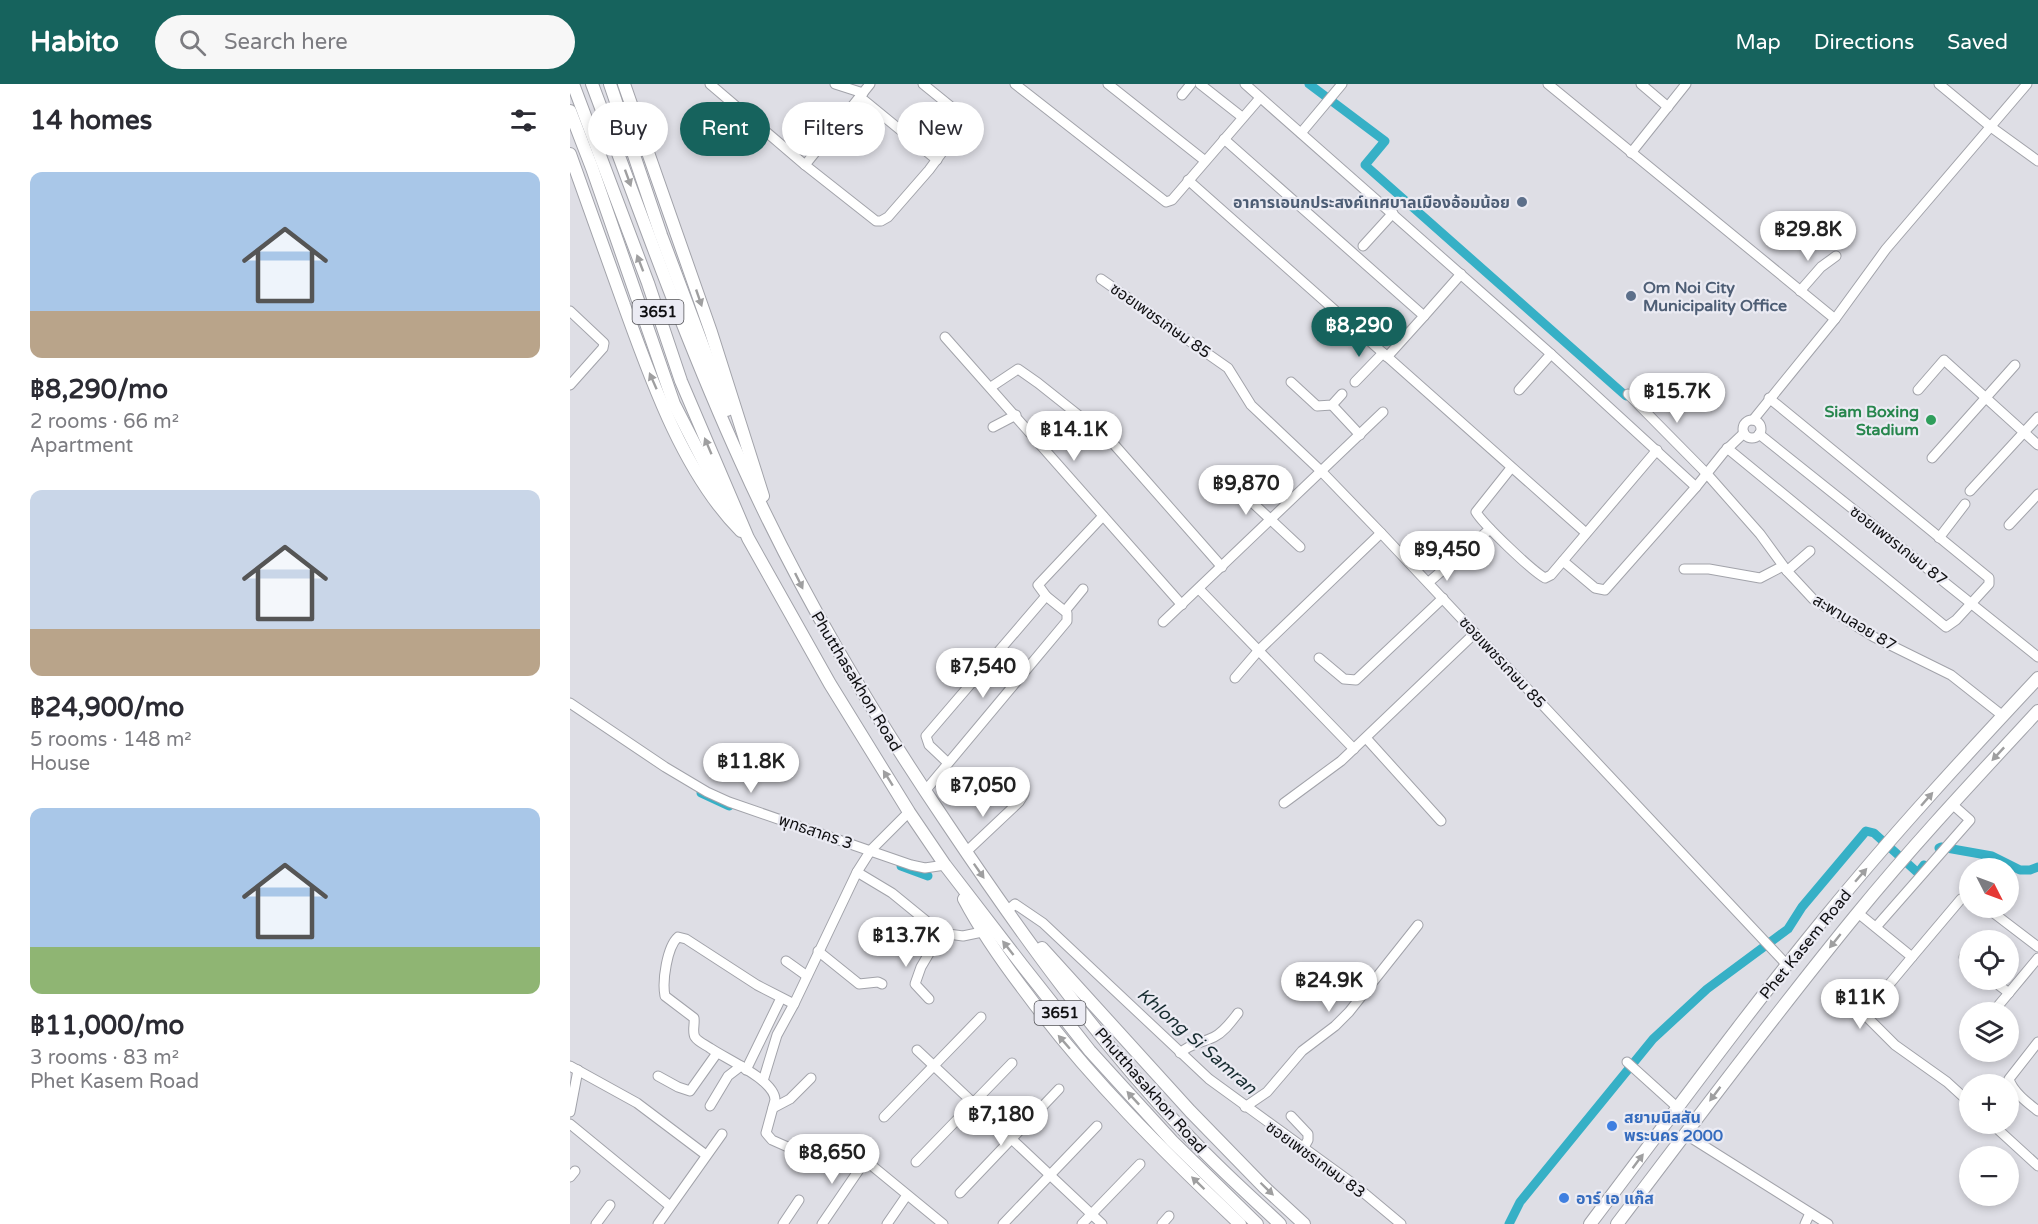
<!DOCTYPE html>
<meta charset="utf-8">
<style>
:root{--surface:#fff;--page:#f7f7f7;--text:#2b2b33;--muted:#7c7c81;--accent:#16635d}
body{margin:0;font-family:"Varela Round","Noto Sans Thai",sans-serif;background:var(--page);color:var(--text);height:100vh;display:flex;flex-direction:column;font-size:22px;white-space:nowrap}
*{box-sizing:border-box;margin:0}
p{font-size:20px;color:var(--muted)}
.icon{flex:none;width:33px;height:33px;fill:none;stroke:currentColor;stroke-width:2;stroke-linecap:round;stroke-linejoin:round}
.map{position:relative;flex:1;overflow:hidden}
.details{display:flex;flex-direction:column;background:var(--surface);width:570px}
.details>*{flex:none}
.hud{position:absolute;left:18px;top:18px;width:570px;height:54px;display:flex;gap:12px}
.needle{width:39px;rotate:132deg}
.buttons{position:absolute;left:1389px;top:774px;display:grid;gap:12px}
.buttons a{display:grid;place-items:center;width:60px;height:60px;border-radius:50%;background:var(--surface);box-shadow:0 3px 9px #0003;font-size:30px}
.price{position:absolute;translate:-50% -51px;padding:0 14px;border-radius:21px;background:#fff;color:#222;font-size:20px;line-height:39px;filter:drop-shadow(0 2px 3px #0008)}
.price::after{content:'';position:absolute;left:50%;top:36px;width:18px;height:14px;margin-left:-9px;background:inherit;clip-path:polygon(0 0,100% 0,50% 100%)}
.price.active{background:var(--accent);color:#fff}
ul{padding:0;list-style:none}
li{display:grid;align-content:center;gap:12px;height:318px;padding:0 30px}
li span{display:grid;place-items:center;height:186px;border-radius:12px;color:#555}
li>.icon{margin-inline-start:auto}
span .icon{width:108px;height:108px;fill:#fffc;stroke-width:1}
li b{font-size:26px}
h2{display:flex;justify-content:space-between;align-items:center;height:72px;padding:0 30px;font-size:26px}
.pill{padding:0 21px;border-radius:27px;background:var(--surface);box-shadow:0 3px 9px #0003;font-size:21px;line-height:54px}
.pill.active{background:var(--accent);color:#fff}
header{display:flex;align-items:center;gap:36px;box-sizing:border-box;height:84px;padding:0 30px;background:var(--accent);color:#fff}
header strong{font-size:28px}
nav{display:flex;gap:33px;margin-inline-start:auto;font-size:21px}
.search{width:420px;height:54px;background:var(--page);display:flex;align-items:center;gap:15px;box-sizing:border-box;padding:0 21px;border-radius:33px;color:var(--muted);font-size:22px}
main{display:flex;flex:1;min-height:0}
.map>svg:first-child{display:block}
</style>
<header>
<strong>Habito</strong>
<div class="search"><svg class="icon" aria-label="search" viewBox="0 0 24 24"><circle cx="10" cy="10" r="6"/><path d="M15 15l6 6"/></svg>Search here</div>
<nav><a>Map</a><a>Directions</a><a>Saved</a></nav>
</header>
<main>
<section class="details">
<h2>14 homes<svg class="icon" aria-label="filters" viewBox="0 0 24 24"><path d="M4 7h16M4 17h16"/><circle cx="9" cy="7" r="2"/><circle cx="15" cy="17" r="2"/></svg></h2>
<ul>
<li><span style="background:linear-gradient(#a9c7e8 75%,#b9a48a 0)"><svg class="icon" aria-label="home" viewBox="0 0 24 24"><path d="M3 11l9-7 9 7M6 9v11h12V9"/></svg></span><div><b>฿8,290/mo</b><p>2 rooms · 66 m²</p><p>Apartment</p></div></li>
<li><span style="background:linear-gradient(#c9d6e8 75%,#b9a48a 0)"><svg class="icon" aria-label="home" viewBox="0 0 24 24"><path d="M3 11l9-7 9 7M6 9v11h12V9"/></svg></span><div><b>฿24,900/mo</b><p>5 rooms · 148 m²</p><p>House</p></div></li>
<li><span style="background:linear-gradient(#a9c7e8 75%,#8fb573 0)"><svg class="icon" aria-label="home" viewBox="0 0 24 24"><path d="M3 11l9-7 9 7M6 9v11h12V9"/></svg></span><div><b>฿11,000/mo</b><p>3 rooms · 83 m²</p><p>Phet Kasem Road</p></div></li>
</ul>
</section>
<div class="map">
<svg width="1468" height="1140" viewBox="0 0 1468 1140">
<rect width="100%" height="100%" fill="#dedee5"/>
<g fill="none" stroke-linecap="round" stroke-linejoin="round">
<g stroke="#36b0c6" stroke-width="9">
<polyline points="739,0 815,57 795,81 1056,312 1066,309"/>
<polyline points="131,709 159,722"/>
<polyline points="1369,764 1371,763 1422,772 1450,786 1460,786 1468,783"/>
<polyline points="331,782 358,792"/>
<polyline points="939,1140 950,1118 1083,955 1137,905 1218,845 1232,823 1296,747 1304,749 1348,789 1354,781"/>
</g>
<g stroke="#a2a3aa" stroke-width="11">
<g id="minor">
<polyline points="140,0 235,81 306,137 311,137 318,133 359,86 393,40 393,35 390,30 353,0"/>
<polyline points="265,0 293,9"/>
<polyline points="445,0 596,118 602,116 690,14"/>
<polyline points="538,0 634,76"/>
<polyline points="630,0 672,33"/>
<polyline points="675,0 981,270 1126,403"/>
<polyline points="978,0 1265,235"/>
<polyline points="1071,0 1098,23"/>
<polyline points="1369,0 1421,43 1468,77"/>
<polyline points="612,11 621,0"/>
<polyline points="290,13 367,76"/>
<polyline points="731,49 772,0"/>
<polyline points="654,55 854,232 817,273"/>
<polyline points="1061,69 1116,0"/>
<polyline points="235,81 300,0"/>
<polyline points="618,96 1016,449"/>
<polyline points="793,162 823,129"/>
<polyline points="531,195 658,284 681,321 752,388 811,449 1217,881"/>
<polyline points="1230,207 1251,183 1266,172"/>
<polyline points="0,227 34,259 33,264 0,301"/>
<polyline points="854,232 891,190"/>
<polyline points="375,253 612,521"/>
<polyline points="721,298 747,322 762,321 772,310"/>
<polyline points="785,298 813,269"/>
<polyline points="421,303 448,285 468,299 541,357 652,483"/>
<polyline points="949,306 981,270"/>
<polyline points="1348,306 1374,276 1468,361"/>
<polyline points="1058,310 1137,390 1190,450 1217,487 1243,515 1304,553 1381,591 1433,632"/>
<polyline points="762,321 790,351"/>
<polyline points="1183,336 1265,235 1316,165 1457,0"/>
<circle cx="1182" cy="345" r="9"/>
<polyline points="423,343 446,331"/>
<polyline points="1189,350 1468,573"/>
<polyline points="1157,364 1376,543 1386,536 1419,500 1419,494 1199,314"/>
<polyline points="1362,374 1445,281"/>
<path d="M941 384 906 428C913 440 962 487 975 494L981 491 1087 366"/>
<polyline points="670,407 730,463"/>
<polyline points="1400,407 1468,333"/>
<polyline points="1439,441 1468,410"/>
<polyline points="1369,454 1395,420"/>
<polyline points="993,477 1025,504 1035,506 1126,403 1154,368 1174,349"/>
<polyline points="1114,485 1139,485 1190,494 1213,482"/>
<polyline points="1217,487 1240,467"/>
<polyline points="859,498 920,445"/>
<polyline points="629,505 784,665"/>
<polyline points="495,527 513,505"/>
<polyline points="593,538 813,328"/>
<polyline points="749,574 774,595 786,596 873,514"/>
<polyline points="665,594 689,566 811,449"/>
<polyline points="0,619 95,683 137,708 159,718 341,781 355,784 375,781"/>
<polyline points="796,654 871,737"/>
<polyline points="378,679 359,661 356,652 476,512"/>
<polyline points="355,707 497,537 497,529 476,512 468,501 533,432"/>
<polyline points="714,719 771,677 905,549"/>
<polyline points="396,768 449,718 454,710 449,701"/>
<polyline points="287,788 322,809 371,849 393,852 412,848"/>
<polyline points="1417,824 1468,863"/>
<polyline points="437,827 445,820 473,839 639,995 782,1099 831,1140"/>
<polyline points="1288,829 1342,873 1391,815 1400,812"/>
<polyline points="1306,843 1400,736 1382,720"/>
<polyline points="248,867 289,900 308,898 312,900"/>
<polyline points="1342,873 1297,927 1297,933 1325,961 1377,998 1400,1019"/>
<polyline points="1394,873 1400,877"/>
<polyline points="216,877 237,892"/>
<polyline points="1422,896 1439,909"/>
<polyline points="359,915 345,900 351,883 371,849"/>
<polyline points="1423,928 1468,874"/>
<path d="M1468 958 1439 995C1443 1008 1458 1019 1468 1027"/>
<polyline points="347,966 532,1140"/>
<path d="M610 969C623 958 630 960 644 953 654 948 661 938 668 929"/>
<polyline points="1057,978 1108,1024"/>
<polyline points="0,982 67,1019 136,1071"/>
<polyline points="176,986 211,914"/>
<polyline points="88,992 108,1003 120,1007 147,969"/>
<polyline points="193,997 207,951 224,920 287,788 301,766 339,728"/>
<polyline points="140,1022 158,992 171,982"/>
<polyline points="675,1023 697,1008 732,967 765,942 779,928 848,841"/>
<polyline points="203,1024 220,1015 241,994"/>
<polyline points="0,1028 8,986"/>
<polyline points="721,1032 738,1050 738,1056 733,1065"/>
<polyline points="314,1033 411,933"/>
<polyline points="0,1040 100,1122"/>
<polyline points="1422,1040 1468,1082"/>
<polyline points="1115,1050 1258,1140"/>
<path d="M220 1064 202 1056 196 1049 205 1016C205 996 156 975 140 964 136 961 128 958 125 953 122 948 125 940 124 934L95 912C92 897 97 863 108 853L116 855 187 901 224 920"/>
<polyline points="284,1067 373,1140"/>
<polyline points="346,1078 442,979"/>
<polyline points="0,1093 5,1087"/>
<polyline points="390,1109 489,1005"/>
<polyline points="26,1140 40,1121"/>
<polyline points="88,1140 152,1050"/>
<polyline points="213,1140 229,1116"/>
<polyline points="252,1140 295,1077"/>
<polyline points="317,1140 337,1111"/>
<polyline points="433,1140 527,1042"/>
<polyline points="512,1140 570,1080"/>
<polyline points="592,1140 599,1132"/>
<polyline points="1235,1140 1240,1129"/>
</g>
</g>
<g stroke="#a2a3aa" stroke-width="14">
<g id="major">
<polyline points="3,0 78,199 111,297 178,454 260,600 339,728 375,781 452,881 520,967 602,1057 687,1140"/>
<path d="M22 0C70 127 115 255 171 378 229 507 299 624 378 741 449 847 525 953 613 1046 643 1079 677 1109 710 1140"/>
<polyline points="40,0 91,151 157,326"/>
<polyline points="54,0 141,248 193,412"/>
<polyline points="0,27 22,84 104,320 156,421"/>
<path d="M0 70C18 121 36 171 54 221 81 296 114 390 171 447"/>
<path d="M394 815C412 849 434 880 457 910 519 994 594 1068 670 1140"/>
<polyline points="472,864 620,1027 694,1103 734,1140"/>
<path d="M1020 1140C1098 1037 1175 931 1257 831 1324 749 1396 671 1468 594"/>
<path d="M1047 1140C1126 1036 1204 931 1286 831 1344 760 1406 694 1468 627"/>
</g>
</g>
<use href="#minor" stroke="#fff" stroke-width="9"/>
<use href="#major" stroke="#fff" stroke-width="12"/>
</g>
<defs><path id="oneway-solid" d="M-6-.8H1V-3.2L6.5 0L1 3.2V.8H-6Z" transform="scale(1.5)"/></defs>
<g fill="#9f9fa0">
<use href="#oneway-solid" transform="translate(58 94) rotate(70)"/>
<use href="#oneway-solid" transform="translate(70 179) rotate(-111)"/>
<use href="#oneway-solid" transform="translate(129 214) rotate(71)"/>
<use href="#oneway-solid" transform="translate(83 297) rotate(-114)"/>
<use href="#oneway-solid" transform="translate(138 362) rotate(-113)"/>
<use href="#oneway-solid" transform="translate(229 497) rotate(64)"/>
<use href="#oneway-solid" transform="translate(1428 670) rotate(133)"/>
<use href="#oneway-solid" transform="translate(318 694) rotate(-122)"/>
<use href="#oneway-solid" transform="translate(1357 715) rotate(-49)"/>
<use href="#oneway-solid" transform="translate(409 787) rotate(55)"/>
<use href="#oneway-solid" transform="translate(1291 791) rotate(-49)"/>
<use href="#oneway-solid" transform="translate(1265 857) rotate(129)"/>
<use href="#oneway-solid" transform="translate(438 864) rotate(-128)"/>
<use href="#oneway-solid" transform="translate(494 958) rotate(-131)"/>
<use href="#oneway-solid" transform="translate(1145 1010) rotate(127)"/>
<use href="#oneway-solid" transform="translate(563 1014) rotate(-133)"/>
<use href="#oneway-solid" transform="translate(1068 1077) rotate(-53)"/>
<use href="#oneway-solid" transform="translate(628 1099) rotate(-136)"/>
<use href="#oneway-solid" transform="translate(697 1105) rotate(44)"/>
</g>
<g fill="#5c6f8a" stroke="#ebebf3" stroke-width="2">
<circle cx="952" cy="118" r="6"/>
<circle cx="1061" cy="212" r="6"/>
</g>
<circle fill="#2e9e5b" stroke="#ebebf3" stroke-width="2" cx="1361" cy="336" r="6"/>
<g fill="#3f7fe0" stroke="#ebebf3" stroke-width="2">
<circle cx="1042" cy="1042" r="6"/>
<circle cx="994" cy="1114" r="6"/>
</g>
<g text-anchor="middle" stroke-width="4.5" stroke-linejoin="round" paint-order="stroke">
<g fill="#ebebf3" stroke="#525256" stroke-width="1.5">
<rect x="62.5" y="216" width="51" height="24" rx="4.5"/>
<rect x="464.5" y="917" width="51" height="24" rx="4.5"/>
</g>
<g font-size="15" font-weight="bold" fill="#101012">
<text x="88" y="233">3651</text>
<text x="490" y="934">3651</text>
</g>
<g font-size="16" font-weight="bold" fill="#4e5e75" stroke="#ebebf3" text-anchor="end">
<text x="940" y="124">อาคารเอนกประสงค์เทศบาลเมืองอ้อมน้อย</text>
<text x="1073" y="209" text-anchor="start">Om Noi City<tspan x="1073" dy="18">Municipality Office</tspan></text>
</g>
<g font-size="16" fill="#101012" stroke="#ebebf3">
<text transform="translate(591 236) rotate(35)" y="6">ซอยเพชรเกษม 85</text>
<text transform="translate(1329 461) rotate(38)" y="6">ซอยเพชรเกษม 87</text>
<text transform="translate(1285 538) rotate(31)" y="6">สะพานลอย 87</text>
<text transform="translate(933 578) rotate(47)" y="6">ซอยเพชรเกษม 85</text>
<text transform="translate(287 597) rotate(59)" y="6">Phutthasakhon Road</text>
<text transform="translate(246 747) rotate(19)" y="6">พุทธสาคร 3</text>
<text transform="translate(1235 860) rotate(-51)" y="6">Phet Kasem Road</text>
<text transform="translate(581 1006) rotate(49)" y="6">Phutthasakhon Road</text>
<text transform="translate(746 1075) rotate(36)" y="6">ซอยเพชรเกษม 83</text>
</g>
<g font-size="16" font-weight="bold" fill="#27864d" stroke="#ebebf3" text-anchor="end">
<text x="1349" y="333">Siam Boxing<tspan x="1349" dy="18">Stadium</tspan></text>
</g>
<g font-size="16" font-weight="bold" fill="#366cbe" stroke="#ebebf3" text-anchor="start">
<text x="1054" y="1039">สยามนิสสัน<tspan x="1054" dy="18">พระนคร 2000</tspan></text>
<text x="1006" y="1120">อาร์ เอ แก๊ส</text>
</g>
<g font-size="18" font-style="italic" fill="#182d31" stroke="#ebebf3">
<text transform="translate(627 957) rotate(41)" y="6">Khlong Si Samran</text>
</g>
</g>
</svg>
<div class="buttons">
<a><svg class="needle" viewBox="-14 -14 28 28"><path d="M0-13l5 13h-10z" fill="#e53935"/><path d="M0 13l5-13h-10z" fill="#7c7c81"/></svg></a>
<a><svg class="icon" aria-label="locate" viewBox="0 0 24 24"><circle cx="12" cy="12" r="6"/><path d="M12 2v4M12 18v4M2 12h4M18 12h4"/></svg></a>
<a><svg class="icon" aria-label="layers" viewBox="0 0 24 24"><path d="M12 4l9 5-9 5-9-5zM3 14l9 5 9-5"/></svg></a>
<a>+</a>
<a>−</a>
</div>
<b class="price" style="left:1238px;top:178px">฿29.8K</b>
<b class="price active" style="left:789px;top:274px">฿8,290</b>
<b class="price" style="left:1107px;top:340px">฿15.7K</b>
<b class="price" style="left:504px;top:378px">฿14.1K</b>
<b class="price" style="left:676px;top:432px">฿9,870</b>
<b class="price" style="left:877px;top:498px">฿9,450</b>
<b class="price" style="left:413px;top:615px">฿7,540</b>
<b class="price" style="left:181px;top:710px">฿11.8K</b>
<b class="price" style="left:413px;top:734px">฿7,050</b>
<b class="price" style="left:336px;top:884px">฿13.7K</b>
<b class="price" style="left:759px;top:929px">฿24.9K</b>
<b class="price" style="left:1290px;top:946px">฿11K</b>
<b class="price" style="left:431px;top:1063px">฿7,180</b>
<b class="price" style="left:262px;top:1101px">฿8,650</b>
<div class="hud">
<a class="pill">Buy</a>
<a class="pill active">Rent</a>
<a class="pill">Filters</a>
<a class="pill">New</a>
</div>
</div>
</main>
